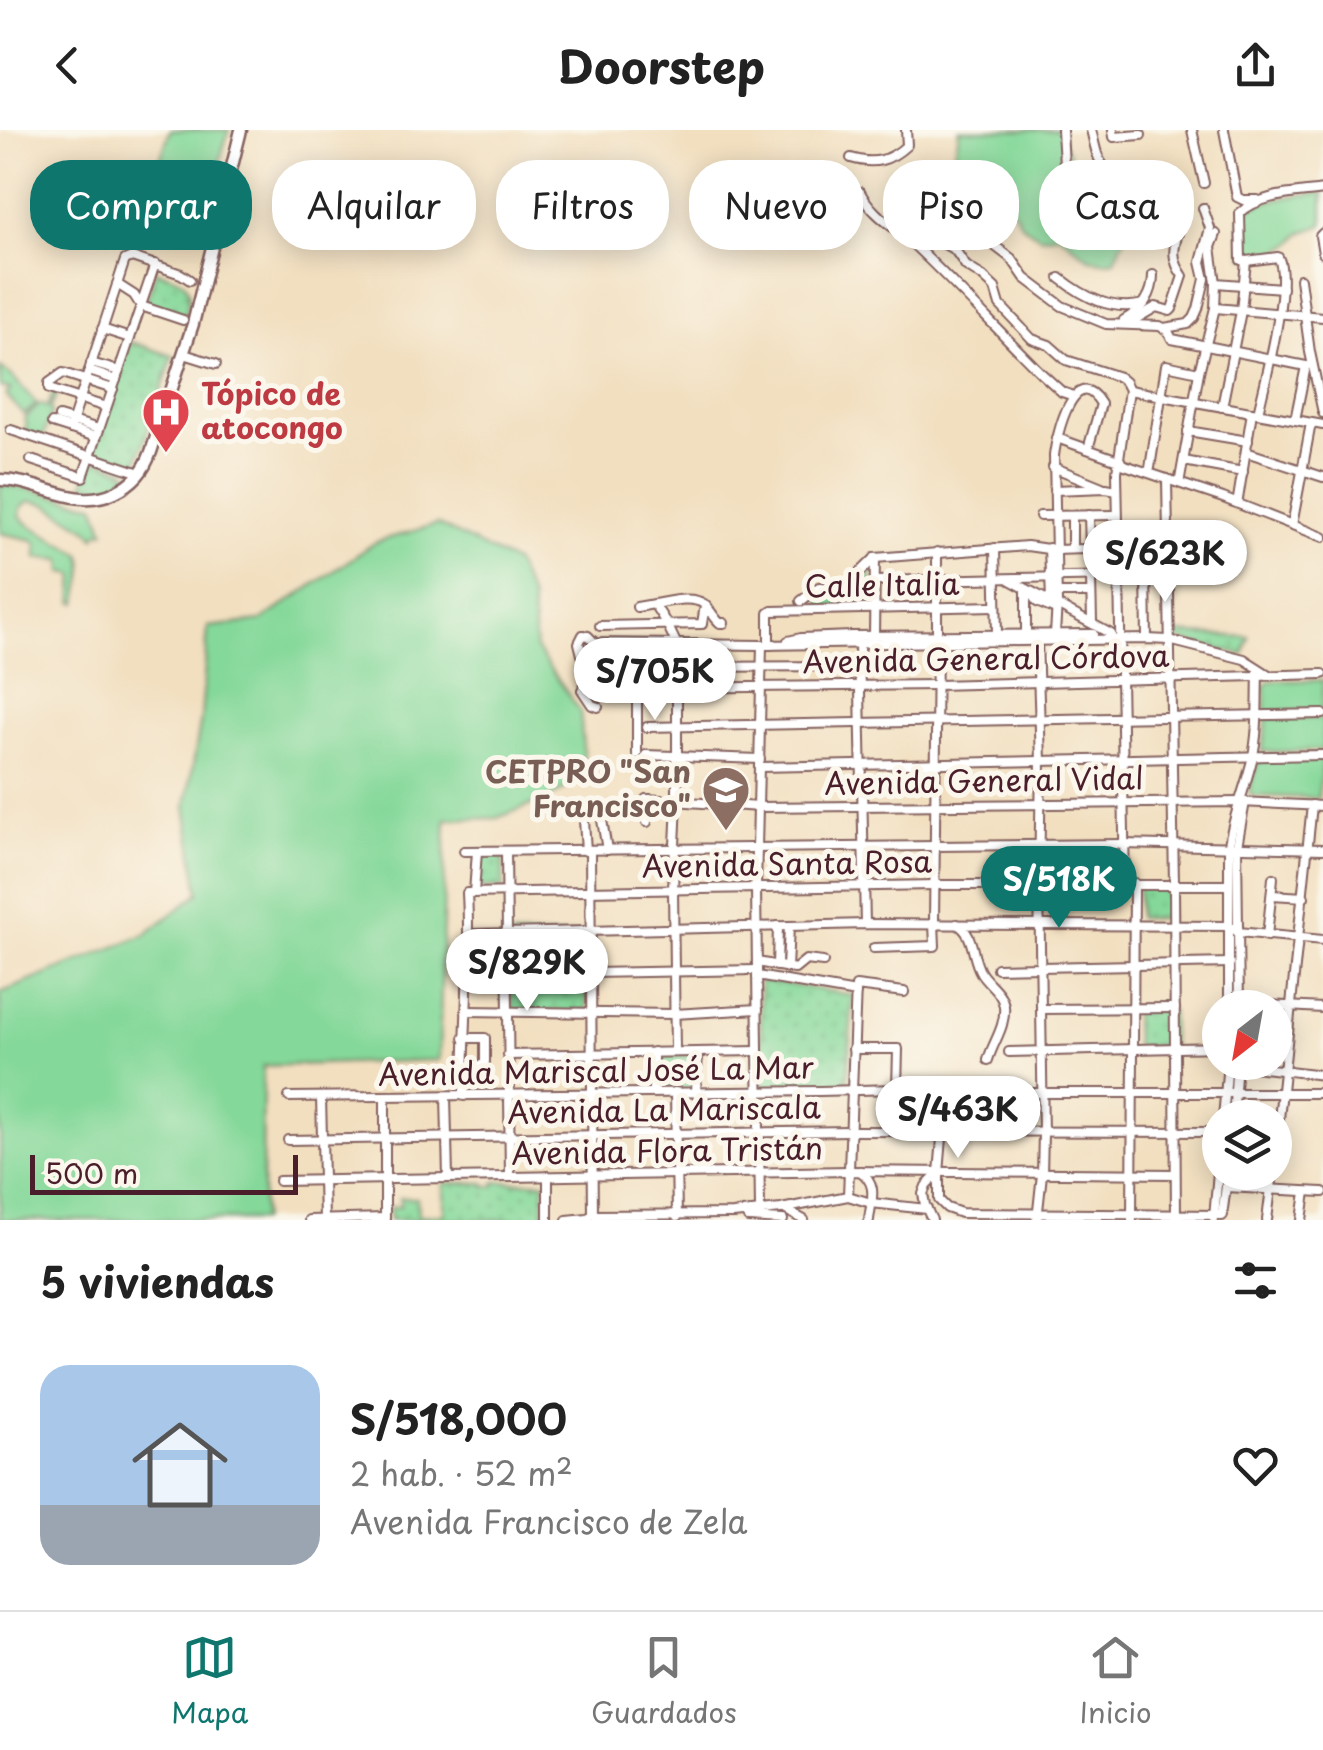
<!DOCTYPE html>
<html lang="es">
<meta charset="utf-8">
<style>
:root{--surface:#fff;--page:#f2f2f2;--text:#222;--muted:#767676;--line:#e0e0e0;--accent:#0f766e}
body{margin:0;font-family:"Playpen Sans",sans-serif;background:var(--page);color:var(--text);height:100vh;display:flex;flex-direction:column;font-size:38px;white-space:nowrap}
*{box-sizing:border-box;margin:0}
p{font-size:32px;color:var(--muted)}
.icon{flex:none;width:55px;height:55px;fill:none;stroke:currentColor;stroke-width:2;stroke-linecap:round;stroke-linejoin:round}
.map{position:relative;height:1090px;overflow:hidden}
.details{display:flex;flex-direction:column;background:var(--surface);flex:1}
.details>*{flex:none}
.hud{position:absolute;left:30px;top:30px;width:1265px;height:90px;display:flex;gap:20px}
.needle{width:65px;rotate:211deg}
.fabs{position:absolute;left:1202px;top:860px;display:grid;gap:20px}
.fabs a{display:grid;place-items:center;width:90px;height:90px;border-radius:50%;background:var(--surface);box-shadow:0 5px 25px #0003;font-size:50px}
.scale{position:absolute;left:30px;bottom:25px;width:268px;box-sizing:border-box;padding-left:10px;border:5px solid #4a1f2b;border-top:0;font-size:28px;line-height:35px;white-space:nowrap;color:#4a1f2b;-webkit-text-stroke:8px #fbf7ec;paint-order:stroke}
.price{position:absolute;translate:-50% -85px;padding:0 22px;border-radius:35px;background:#fff;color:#222;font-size:32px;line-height:65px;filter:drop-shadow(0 2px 5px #0008)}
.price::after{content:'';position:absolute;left:50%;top:60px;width:30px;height:22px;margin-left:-15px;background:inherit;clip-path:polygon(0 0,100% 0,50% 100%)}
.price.current{background:var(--accent);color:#fff}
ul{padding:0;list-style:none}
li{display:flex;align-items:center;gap:30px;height:250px;padding:0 40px}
li span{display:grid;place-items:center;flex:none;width:280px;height:200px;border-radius:30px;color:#555}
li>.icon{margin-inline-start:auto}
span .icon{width:120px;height:120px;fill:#fffc;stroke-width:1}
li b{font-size:42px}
h2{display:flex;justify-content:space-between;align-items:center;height:120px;padding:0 40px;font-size:42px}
.tag{padding:0 35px;border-radius:40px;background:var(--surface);box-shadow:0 5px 25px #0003;font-size:35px;line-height:90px}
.tag.current{background:var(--accent);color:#fff}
header{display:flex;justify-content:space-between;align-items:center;height:130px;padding:0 40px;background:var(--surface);font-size:45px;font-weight:700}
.dock{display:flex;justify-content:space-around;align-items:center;height:140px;border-top:2px solid var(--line);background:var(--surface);font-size:28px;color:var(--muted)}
.dock a{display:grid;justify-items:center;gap:5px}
.dock .current{color:var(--accent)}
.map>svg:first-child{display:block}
</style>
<header><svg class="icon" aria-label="back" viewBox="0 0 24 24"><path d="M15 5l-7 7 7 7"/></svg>Doorstep<svg class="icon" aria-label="share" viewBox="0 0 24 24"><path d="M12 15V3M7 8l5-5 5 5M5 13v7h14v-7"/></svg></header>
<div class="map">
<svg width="1323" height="1090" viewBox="0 0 1323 1090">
<defs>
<pattern id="park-dots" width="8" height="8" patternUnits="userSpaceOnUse" patternTransform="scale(2.5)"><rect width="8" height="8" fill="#84d899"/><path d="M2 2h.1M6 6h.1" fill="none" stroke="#74b984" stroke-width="1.8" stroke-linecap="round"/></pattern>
</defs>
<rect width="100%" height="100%" fill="#fbf7ec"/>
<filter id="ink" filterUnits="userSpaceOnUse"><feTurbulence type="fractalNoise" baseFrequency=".01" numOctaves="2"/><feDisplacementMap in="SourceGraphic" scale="20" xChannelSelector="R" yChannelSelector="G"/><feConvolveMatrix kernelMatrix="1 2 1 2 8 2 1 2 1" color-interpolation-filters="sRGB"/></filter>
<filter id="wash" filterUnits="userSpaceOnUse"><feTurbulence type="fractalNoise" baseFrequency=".0048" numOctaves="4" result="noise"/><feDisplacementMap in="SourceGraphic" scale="40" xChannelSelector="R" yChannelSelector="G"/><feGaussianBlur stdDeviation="2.25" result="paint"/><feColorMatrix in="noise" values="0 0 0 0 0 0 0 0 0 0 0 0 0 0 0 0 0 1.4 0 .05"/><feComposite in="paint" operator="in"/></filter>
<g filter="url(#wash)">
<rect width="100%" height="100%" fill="#f2dfc0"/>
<g fill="#84d899" stroke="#677c62" stroke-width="2.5">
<polygon points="170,0 229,0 202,88 147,70"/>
<path d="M959 0H1059L1070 28 1071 53 1082 65 1115 77 1127 67V48L1129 41C1146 53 1175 65 1149 87 1143 93 1135 96 1129 101 1123 108 1119 122 1115 130 1086 135 1080 119 1059 104L1041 107 1022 95 1001 58C980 54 970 61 951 59 949 37 957 21 959 0Z"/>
<path d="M1323 63V95L1300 104 1293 113 1273 124 1246 128 1244 125C1243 115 1237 92 1244 84 1255 69 1305 64 1323 63Z"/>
<polygon points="0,237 12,246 37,274 24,285 6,265 11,259 0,257"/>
<polygon points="53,262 58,263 50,279 52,282 43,308 24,301 27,294 24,289 40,274 48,277"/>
<path d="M0 355C32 357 63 370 95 374L105 401 96 403 95 407 89 400 46 374 31 371 25 374 21 378 20 386 28 394 81 424C88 440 80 456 78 473L73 472 75 444 63 442 62 430 37 428V414L33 410 0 403Z"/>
<polygon points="437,394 515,433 531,469 536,519 580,581 584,627 569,656 550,668 497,688 446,689 439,930 263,936 262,1090 0,1090 0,863 145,805 199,763 186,676 201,589 208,497 261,491 376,412"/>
<polygon points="1323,550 1323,581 1266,582 1265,557 1270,551"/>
<polygon points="1267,588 1323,588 1323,620 1262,622"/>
<polygon points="1323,627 1318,668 1252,666 1249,661 1259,629"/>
</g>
<g fill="url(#park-dots)" stroke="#677c62" stroke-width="2.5">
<path d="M156 141C186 150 195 153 185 185L146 173Z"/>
<polygon points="131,212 173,226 137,333 128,337 93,325"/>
<polygon points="92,328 130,343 130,344 118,353 100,361 84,354"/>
<polygon points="871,435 871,476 820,477 821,458 842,461"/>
<polygon points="1171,503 1249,507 1244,525 1171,508"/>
<polygon points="480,723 503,723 503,758 478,758"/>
<polygon points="1138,756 1168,757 1168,789 1138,788"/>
<polygon points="511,806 587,806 587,881 512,881"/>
<polygon points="760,850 853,865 847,957 762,957"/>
<polygon points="1134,880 1171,880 1172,916 1135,916"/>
<polygon points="656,925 695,925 694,959 655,959"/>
<polygon points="495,1052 544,1052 544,1086 542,1090 390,1090 390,1077 400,1077 400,1068 417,1068 418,1086 444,1084 444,1053 485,1053 485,1057 494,1056"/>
</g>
</g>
<g filter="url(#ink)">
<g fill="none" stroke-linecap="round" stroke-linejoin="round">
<g stroke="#85625f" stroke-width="12">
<g id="minor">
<path d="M1062 0 1064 35 1069 54 1083 62 1103 64 1120 71 1131 58 1132 50C1124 44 1117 45 1108 40 1096 32 1095 13 1091 0"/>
<polyline points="1113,0 1114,7 1141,5"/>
<polyline points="1192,0 1204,53"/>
<polyline points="1224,0 1237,67 1243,70 1257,70"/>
<path d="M851 28C874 35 890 31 907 15L906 0"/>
<path d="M860 62C873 86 895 97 915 116 958 157 999 201 1041 243L1062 262 1074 266"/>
<polyline points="914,89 935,109 955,120 966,136 982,146 995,158 1000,175 1032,209 1049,215 1066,230 1119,247 1125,252 1129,260 1117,342 1125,753"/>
<polyline points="891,94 927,64 941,60 949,45"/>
<polyline points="925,100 945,79 968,66 971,67 974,73 969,87 987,110 1012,129 1025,148 1062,176 1106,194 1160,196 1168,201 1172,209 1306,236"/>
<polyline points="1323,103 1320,106 1323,123"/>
<path d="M1060 148C1084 167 1112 182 1144 174"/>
<polyline points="1300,149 1310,222 1323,283"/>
<polyline points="1216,153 1282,158"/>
<polyline points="117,154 134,165 141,176 183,190"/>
<polyline points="1215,178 1323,187"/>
<path d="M1124 190C1142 180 1153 166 1153 145"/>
<path d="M1129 193 1156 177 1170 181 1172 179 1183 146C1162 117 1186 104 1181 73"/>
<polyline points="1164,198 1188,194 1194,188 1198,179 1205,149 1201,132 1210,98 1203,78"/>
<polyline points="102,199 130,208"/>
<polyline points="184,224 216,234"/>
<polyline points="91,233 119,241"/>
<polyline points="89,241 116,250"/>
<polyline points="1129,260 1323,295"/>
<polyline points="106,277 49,259 49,253 63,243 113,259"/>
<polyline points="1222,277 1241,181 1246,131"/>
<path d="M1258 283C1265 252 1292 151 1278 127L1246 131 1241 130 1240 83C1260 64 1296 64 1323 60"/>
<polyline points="59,287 99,299"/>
<polyline points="1295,290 1306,236"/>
<polyline points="52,293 96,307"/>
<polyline points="70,299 125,130 132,127 181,144 190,150"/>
<polyline points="11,300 140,343"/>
<polyline points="1188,301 1248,311"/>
<polyline points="1057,308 1118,330"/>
<polyline points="1246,322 1323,347"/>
<polyline points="31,330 83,347 155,134"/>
<polyline points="1120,330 1122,334 1223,368 1323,407"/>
<polyline points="1184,331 1243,342"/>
<polyline points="1053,337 1102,357"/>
<polyline points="1150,338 1166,235 1199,242"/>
<polyline points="1167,349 1174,753 1176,1090"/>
<polyline points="1180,349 1199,242 1215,178 1216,153 1211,117 1216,104"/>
<polyline points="1054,360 1106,358 1117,360"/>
<polyline points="1238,369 1252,282"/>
<polyline points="1089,385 1090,419"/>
<polyline points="1040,386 1117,385"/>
<polyline points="1072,386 1072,419"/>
<polyline points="1293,390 1311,293"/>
<polyline points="995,418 997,504"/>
<polyline points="1049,418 1051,470"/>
<polyline points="937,422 937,506"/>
<polyline points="875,428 1027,416 1055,420 1118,418"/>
<polyline points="1118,440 1168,442"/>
<polyline points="1146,441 1147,509"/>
<polyline points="1091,447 1092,492"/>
<polyline points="1010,450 1111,504"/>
<polyline points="874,451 1118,446"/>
<polyline points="1029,461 1037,472 1056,480"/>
<polyline points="1057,463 1091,463"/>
<polyline points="801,471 819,457 844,458 875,428"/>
<polyline points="637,477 654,474"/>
<polyline points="600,496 702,494 704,481 711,483"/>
<polyline points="1026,504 1026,460"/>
<path d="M1055 504 1057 473 1054 326C1056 307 1074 230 1101 274L1088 319"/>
<polyline points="874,506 875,428"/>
<polyline points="788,511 801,508 852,506 1093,504"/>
<polyline points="774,514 769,515 769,483 772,481 996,476"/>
<polyline points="859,514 865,794"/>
<polyline points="640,515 643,558"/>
<polyline points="677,537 860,536"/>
<polyline points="651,558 937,555 1323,544"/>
<polyline points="637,559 637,624"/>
<polyline points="598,577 592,575 582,560 585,555 590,556 606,566 621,566 622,561 612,540 582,525 579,513 583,505 588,506 595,513 762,515 1147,509 1169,510 1244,529 1269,545"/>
<polyline points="647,597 1323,584"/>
<polyline points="646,625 760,629"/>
<polyline points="760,637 1323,625"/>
<polyline points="646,669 759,677 1240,672 1323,676"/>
<polyline points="584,690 586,721"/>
<polyline points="602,690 607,720"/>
<polyline points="647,692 650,669"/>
<polyline points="464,721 1123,714 1323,719"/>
<polyline points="506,721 510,1047"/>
<polyline points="590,721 593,1085"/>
<polyline points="474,763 477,721"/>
<polyline points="1272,765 1304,767"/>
<path d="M957 794C975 804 971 827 981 843 989 855 1002 862 1004 876 1006 897 993 912 988 930"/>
<polyline points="469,804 865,794 1229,796 1238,802 1323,810"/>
<polyline points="1267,806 1273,748"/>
<polyline points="874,818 935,816 934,793 937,513"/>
<polyline points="757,832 795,839 806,830 823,832"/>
<polyline points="777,836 778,796"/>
<polyline points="787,838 789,796"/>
<polyline points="997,838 1230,833"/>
<polyline points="591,843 757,840"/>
<polyline points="469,845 508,844"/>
<polyline points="757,846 856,863"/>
<polyline points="1268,875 1323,878"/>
<path d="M1229 878V715C1233 686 1245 659 1252 630 1259 601 1257 570 1258 541"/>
<polyline points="1239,878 1237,716 1245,672"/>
<polyline points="1041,879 1175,878"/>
<polyline points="466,881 674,884 758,879"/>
<polyline points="853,919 898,919 897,959"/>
<path d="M675 922 673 759 677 672V515L668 496 654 474C668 472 691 465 704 474 710 479 714 488 720 493H724"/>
<polyline points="1009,922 1220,917"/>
<polyline points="508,925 758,921"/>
<polyline points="1237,935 1323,945"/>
<polyline points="464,936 483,935 485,932 485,908 464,908"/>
<polyline points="653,962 653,922"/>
<polyline points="675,962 677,1087"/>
<polyline points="696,962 698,922"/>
<polyline points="446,966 448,1048"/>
<path d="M464 966C464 898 471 831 467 763L935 755H1228"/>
<polyline points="289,967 820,961 897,959 984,966 1021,963 1323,963"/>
<polyline points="321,967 324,1090"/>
<polyline points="1223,988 1228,932"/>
<polyline points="1233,988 1237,932"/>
<polyline points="288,1010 850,1001 1220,1002"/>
<polyline points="1275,1027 1312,675"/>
<path d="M860 1041C879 1055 871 1070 869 1090"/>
<polyline points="939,1043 939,1070 947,1078 961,1083 1223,1085"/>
<polyline points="548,1046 548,1090"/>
<polyline points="279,1051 849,1041 1175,1044"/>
<polyline points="1226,1057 1323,1062"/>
<polyline points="848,1066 856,856 904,862"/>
<polyline points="786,1080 804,1090"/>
<polyline points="760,1081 756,758 762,515"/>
<polyline points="1222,1086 1228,1042"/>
<polyline points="748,1088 783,1090"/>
<polyline points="1214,1088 1220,1018"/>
<polyline points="309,1090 385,1088"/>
<polyline points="385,1090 385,968"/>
<polyline points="567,1090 587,1088 593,1085 733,1084 781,1079 848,1066 871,1073 927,1079"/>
<polyline points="932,1090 925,1075 923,1064 926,1056 939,1043 946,962"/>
<polyline points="1037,1090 1042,1044 1043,1003 1039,754 1041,631 1037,510"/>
<polyline points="1132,1090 1134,753"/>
<polyline points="1267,1090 1273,1042"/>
<polyline points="1302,1090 1306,1062"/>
</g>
</g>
<g stroke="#85625f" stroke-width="15">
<path id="major" d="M0 350C40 350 75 381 115 362 134 353 144 341 151 322L193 194 241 0"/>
</g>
<use href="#minor" stroke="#fff" stroke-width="8"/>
<use href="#major" stroke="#fff" stroke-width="10"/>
</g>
</g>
<defs>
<g id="hospital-pin" transform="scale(2.5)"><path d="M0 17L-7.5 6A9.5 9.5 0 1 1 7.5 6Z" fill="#e0444e" stroke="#fbf7ec"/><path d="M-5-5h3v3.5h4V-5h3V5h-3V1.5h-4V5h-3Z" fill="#fff"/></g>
<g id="university-pin" transform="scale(2.5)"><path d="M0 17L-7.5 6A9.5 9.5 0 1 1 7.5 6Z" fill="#8d6e63" stroke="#fbf7ec"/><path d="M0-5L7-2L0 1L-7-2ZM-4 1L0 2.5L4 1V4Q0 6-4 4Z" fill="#fff"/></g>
</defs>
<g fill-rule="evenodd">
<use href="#hospital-pin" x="166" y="282"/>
<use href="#university-pin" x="726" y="660"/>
</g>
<g text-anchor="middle" stroke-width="10" stroke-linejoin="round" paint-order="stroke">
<g font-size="30" font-weight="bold" fill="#be3a42" stroke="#fbf7ec" text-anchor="start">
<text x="201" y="275">Tópico de<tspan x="201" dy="34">atocongo</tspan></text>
</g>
<g font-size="30" fill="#4a1f2b" stroke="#fbf7ec">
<text transform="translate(882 456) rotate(-1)" y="10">Calle Italia</text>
<text transform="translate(986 530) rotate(-1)" y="10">Avenida General Córdova</text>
<text transform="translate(984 652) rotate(-1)" y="10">Avenida General Vidal</text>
<text transform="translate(787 735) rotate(-1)" y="10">Avenida Santa Rosa</text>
<text transform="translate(596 942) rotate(-1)" y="10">Avenida Mariscal José La Mar</text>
<text transform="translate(664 981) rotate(-1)" y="10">Avenida La Mariscala</text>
<text transform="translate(667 1022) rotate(-1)" y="10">Avenida Flora Tristán</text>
</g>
<g font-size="30" font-weight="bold" fill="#785e54" stroke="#fbf7ec" text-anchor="end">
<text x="691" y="653">CETPRO "San<tspan x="691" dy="34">Francisco"</tspan></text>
</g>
</g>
</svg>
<div class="fabs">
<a><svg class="needle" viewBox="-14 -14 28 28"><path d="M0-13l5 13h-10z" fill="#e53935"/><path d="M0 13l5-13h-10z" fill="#767676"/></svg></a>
<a><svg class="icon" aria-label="layers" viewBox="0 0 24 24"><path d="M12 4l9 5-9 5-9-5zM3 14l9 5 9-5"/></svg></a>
</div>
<div class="scale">500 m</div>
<b class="price" style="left:1165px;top:475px">S/623K</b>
<b class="price" style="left:655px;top:593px">S/705K</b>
<b class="price current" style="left:1059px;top:801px">S/518K</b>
<b class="price" style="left:527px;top:884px">S/829K</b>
<b class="price" style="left:958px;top:1031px">S/463K</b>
<div class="hud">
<a class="tag current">Comprar</a>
<a class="tag">Alquilar</a>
<a class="tag">Filtros</a>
<a class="tag">Nuevo</a>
<a class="tag">Piso</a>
<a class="tag">Casa</a>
</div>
</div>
<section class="details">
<h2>5 viviendas<svg class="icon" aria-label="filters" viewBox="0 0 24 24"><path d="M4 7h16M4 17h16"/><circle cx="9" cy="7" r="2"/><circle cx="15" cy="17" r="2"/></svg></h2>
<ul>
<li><span style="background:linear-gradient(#a9c7e8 70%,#9aa5b1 0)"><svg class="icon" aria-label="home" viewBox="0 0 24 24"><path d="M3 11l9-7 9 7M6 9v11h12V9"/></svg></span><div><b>S/518,000</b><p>2 hab. · 52 m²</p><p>Avenida Francisco de Zela</p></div><svg class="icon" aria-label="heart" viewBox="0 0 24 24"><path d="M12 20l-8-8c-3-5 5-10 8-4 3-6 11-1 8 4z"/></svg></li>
</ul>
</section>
<nav class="dock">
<a class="current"><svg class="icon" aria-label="map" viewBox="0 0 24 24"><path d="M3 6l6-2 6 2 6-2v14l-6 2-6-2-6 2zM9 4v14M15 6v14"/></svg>Mapa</a>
<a><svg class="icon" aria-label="saved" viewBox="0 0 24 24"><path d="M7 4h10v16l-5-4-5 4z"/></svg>Guardados</a>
<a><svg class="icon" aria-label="home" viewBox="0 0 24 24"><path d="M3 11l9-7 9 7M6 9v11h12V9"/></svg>Inicio</a>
</nav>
